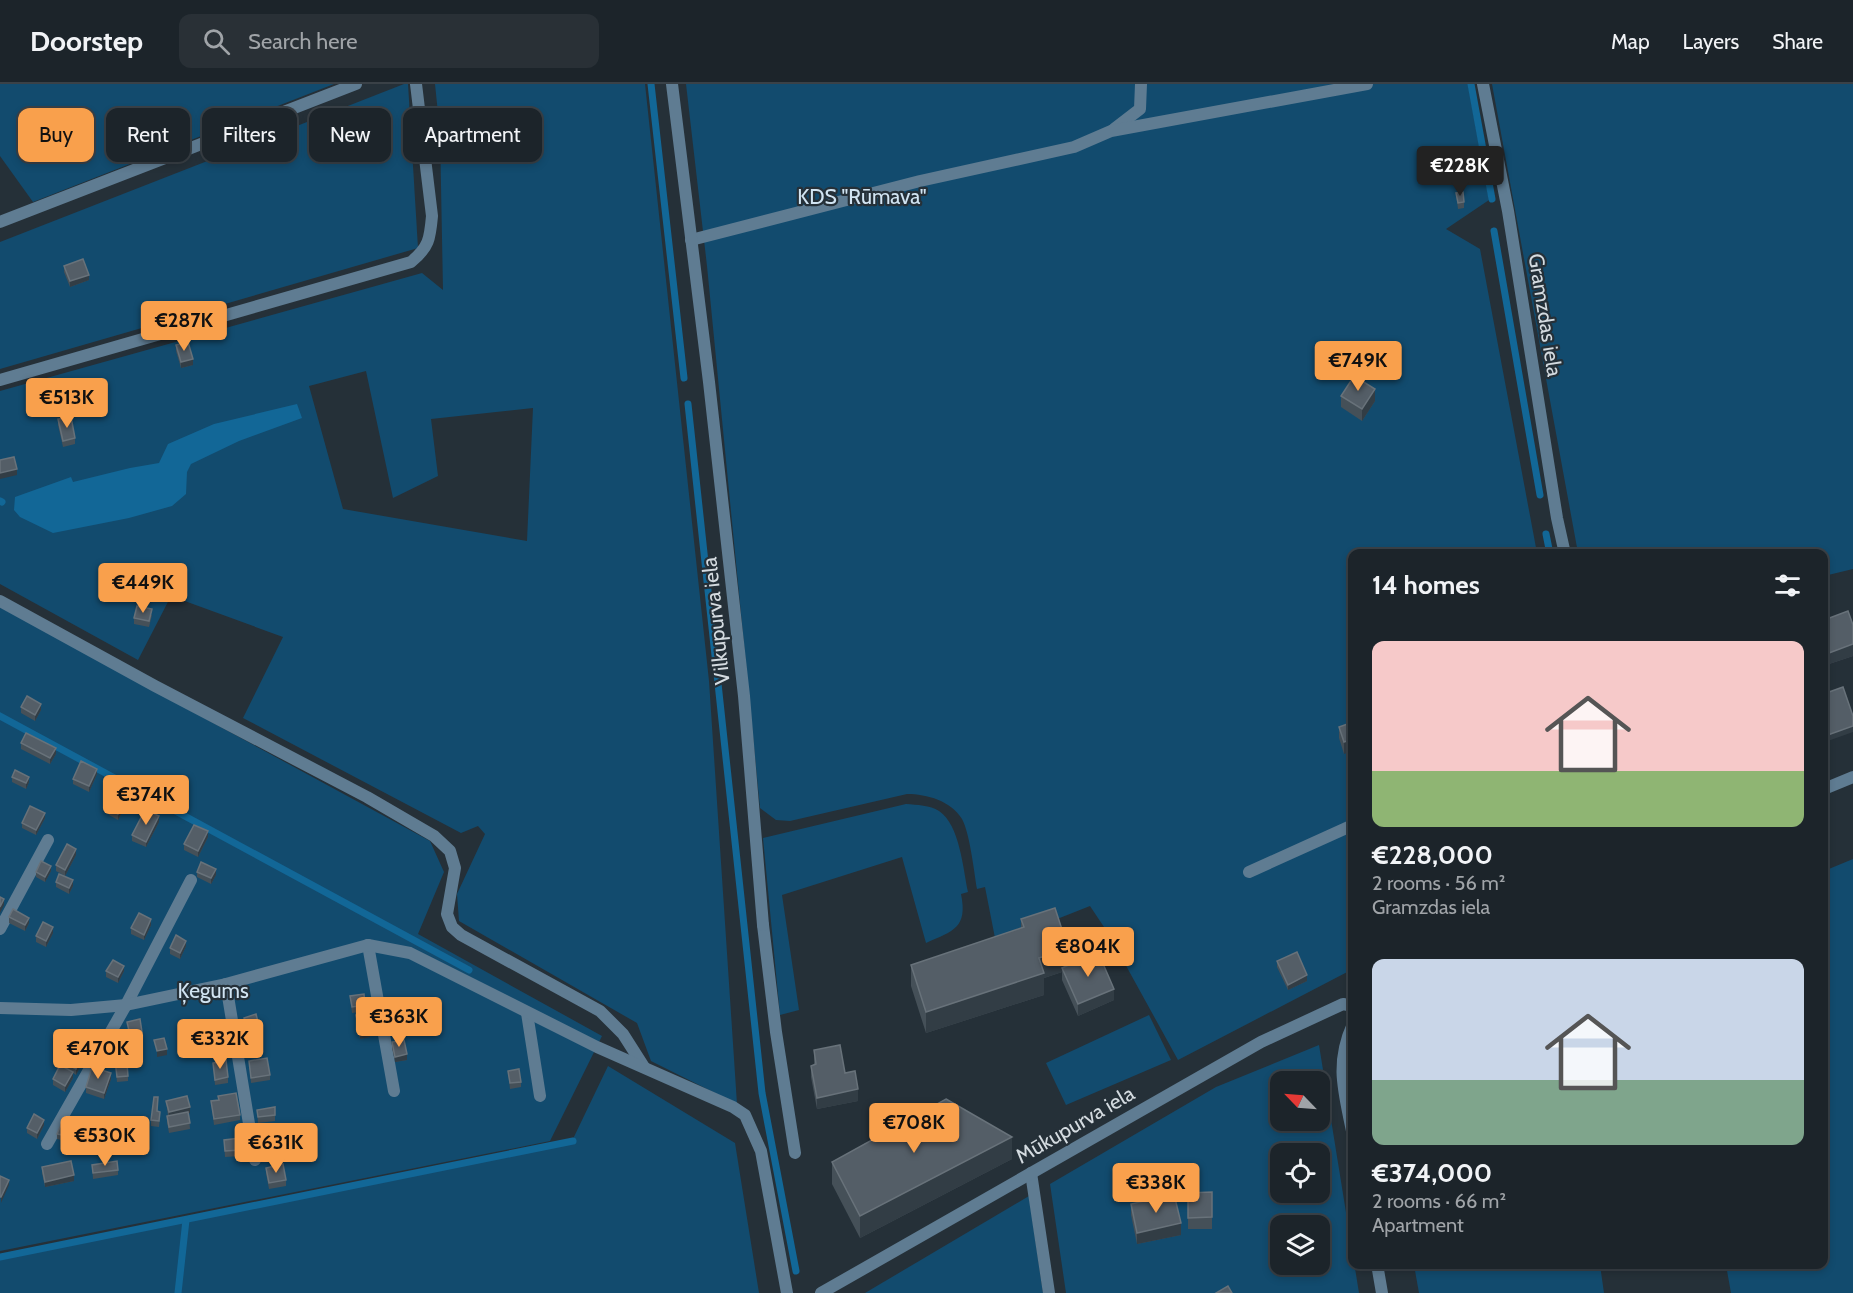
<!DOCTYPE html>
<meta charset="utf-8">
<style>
:root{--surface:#1c242a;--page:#293036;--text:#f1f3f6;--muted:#a0a4a8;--line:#3a4147;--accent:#f9a04c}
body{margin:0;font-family:Cabin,sans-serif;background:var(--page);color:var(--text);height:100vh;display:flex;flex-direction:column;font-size:22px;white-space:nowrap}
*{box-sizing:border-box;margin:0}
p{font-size:20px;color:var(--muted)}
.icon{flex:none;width:33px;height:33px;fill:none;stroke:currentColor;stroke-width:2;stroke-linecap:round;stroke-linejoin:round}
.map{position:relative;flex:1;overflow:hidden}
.details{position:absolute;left:1348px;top:465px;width:480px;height:720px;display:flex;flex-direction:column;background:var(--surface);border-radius:12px;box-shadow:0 3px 9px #0003,0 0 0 2px var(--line)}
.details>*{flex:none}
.hud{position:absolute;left:18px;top:24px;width:570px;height:54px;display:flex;gap:12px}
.needle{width:39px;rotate:295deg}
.fabs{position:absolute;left:1270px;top:987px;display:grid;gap:12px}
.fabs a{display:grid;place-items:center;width:60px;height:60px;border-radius:12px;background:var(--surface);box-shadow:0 3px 9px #0003,0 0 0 2px var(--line);font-size:30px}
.price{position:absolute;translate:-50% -51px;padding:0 14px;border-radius:6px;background:var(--accent);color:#111;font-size:20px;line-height:39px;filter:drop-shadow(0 2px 3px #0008)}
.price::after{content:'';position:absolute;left:50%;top:36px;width:18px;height:14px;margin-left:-9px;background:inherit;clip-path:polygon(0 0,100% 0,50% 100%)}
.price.active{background:#222;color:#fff}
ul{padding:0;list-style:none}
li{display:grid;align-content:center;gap:12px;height:318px;padding:0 24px}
li span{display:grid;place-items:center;height:186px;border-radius:12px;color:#555}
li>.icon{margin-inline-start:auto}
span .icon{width:108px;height:108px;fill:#fffc;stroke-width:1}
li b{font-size:26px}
h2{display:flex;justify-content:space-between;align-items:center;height:72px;padding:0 24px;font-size:26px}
.chip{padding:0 21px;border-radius:12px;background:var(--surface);box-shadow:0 3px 9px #0003,0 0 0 2px var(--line);font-size:21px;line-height:54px}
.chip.active{background:var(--accent);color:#111}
header{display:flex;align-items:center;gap:36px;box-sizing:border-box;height:84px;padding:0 30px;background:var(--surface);border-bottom:2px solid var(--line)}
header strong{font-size:28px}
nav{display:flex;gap:33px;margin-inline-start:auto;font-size:21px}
.search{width:420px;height:54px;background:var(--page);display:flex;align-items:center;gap:15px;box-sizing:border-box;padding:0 21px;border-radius:12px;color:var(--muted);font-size:22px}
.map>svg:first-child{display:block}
</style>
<header>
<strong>Doorstep</strong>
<div class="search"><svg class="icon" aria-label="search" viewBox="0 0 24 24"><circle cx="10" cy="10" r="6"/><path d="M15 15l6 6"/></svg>Search here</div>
<nav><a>Map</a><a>Layers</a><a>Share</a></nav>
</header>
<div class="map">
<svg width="1853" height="1209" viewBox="0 0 1853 1209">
<rect width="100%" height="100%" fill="#253038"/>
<g fill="#124b6e" fill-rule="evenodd">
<polygon points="0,0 334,0 33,118 0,72"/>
<polygon points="404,0 408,0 418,164 0,285 0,158"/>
<path d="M435 0H645L709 597 737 1020 651 977 637 939 459 837 457 810 485 750 478 742 461 749 243 634 283 553 171 512 138 576 0 500V307L422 189 443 206 440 49ZM366 287 393 414 438 392 431 335 533 324 527 457 343 425 309 302Z"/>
<path d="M686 0H1468L1489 116 1446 145 1480 165 1537 469 1353 470V885L1178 976 1108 849 1090 822 996 859 985 803 977 805C974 787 970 750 962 735 951 717 927 710 907 710L790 737 776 736 760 724 707 182Z"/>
<polygon points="1492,0 1853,0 1853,485 1824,492 1824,470 1578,469"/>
<polygon points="0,523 430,757 444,788 418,850 602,952 550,1057 0,1167"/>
<path d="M906 720C917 721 930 721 939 727 960 741 963 785 968 808L961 810C968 844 953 847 926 859L902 773 782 811 799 926 780 931 763 754Z"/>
<polygon points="1853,775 1853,1209 1731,1209 1726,1181 1824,1180 1824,787"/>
<polygon points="1149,931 1171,976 1066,1021 1046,979"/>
<path d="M1319 961 1359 1209H1066L1050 1100 1216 1003ZM1281 998H1320V1036H1281ZM1281 1070H1320V1108H1281ZM1281 1142H1320V1180H1281Z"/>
<polygon points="608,982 735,1059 759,1209 0,1209 0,1173 572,1057"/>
<polygon points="1029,1112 1043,1209 865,1209"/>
<polygon points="1414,1181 1600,1181 1604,1209 1419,1209"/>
</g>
<polygon fill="#126797" points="297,320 302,334 239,357 191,380 187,388 186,410 172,422 129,434 53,449 20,433 14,426 15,413 71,393 73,398 130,384 159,379 168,360 214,340"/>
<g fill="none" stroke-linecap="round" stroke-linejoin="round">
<g stroke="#126797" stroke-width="7">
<polyline points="651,0 684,294"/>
<polyline points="1471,0 1492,115"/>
<polyline points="1494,147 1540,411"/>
<polyline points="688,320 762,1009 796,1187"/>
<polyline points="0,417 2,418"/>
<polyline points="1546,450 1550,470"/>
<polyline points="0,632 469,886"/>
<polyline points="0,1173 573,1057"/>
<polyline points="178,1209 186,1136"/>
</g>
<g stroke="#5f7c92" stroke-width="12">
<polyline points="1114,45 1140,25 1141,0"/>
<polyline points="0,138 356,0"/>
<polyline points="691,156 920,97 1074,63 1111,47 1367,0"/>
<path d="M0 296 411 178C429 163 430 155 432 132L416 0"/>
<polyline points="1249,788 1353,741"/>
<polyline points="763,841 776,948 795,1069"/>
<polyline points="0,845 48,756"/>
<polyline points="368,861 394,1007"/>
<polyline points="226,900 255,1076"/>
<polyline points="527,929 540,1012"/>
<polyline points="47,1060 126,921 191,796"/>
<polyline points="1031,1089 1049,1209"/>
</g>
<g stroke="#5f7c92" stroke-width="12">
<polyline points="672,0 709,298 744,612 763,841"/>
<polyline points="1483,0 1508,127 1557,434 1565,470"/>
<polyline points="0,517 155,602 367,713 434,752 450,767 455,784 447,830 452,843 461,851 600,927 623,950 644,983"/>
<polyline points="1824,705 1853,693"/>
<polyline points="0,924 71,926 126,921 226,900 368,861 410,869 597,963 733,1023 745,1031 761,1067 787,1209"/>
<path d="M1353 940C1334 981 1345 1010 1353 1052"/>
<polyline points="1377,1180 1382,1209"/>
<polyline points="821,1209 1261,958 1343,920 1353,922"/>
</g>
</g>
<g fill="#455058">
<polygon points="316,38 343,49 321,57 316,44"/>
<polygon points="1456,109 1464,118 1464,124 1458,125"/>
<polygon points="64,182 89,196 70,203 64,188"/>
<polygon points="176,261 193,281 181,284 176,267"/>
<polygon points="1341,312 1375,317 1362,337 1341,323"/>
<polygon points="58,335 75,354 75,360 63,363 58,341"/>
<polygon points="152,531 149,543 134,540 134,534"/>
<polygon points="1824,536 1853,541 1853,572 1829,580 1824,567"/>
<polygon points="21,623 41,626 35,637 21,629"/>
<polygon points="1353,638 1344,670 1339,654 1339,643"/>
<polygon points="21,659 56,670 50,680 21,665"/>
<polygon points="97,690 89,708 73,700 73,695"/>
<polygon points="12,693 29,698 26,705 12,698"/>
<polygon points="130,713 118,736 109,731 109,726"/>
<polygon points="45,734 36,751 22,744 22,739"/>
<polygon points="159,738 146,763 132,757 132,751"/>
<polygon points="208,753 198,773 184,766 184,760"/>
<polygon points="76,771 65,792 56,787 56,781"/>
<polygon points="51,787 45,798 36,793 36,788"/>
<polygon points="197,788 216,791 211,800 197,793"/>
<polygon points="56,798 73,802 69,810 56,803"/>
<polygon points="9,833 29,839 25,847 9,839"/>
<polygon points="1021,835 1068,882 1114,916 1078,932 1062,896 1062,888 1044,894 1044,911 926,949 911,902 911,881 1021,844"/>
<polygon points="151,841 144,856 131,850 131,844"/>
<polygon points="53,849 46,863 36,858 36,852"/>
<polygon points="186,862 180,875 170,870 170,864"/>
<polygon points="1277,877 1307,897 1288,906 1277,883"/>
<polygon points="106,887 124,887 118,899 106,893"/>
<polygon points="350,912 365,921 365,927 352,929"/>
<polygon points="387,919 412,929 412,935 405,936 405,939 389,941"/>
<polygon points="356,931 370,953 360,955 356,936"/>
<polygon points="244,934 259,947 247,951 244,939"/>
<polygon points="417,938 439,943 439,949 418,951"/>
<polygon points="180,953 205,961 205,966 182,970"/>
<polygon points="392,958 407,976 395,978 392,964"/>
<polygon points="814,966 845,989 858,1017 817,1025 811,993 811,982 814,981"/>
<polygon points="114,968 128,992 128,997 117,998"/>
<polygon points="61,977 83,977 76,991 73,989 73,994 65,1008 53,1001 53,995 61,982"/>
<polygon points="249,977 270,991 270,996 251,999"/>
<polygon points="213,979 228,993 228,999 215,1001"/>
<polygon points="508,987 521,998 521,1003 510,1005"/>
<polygon points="111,995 104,1015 86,1009 86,1003"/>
<polygon points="218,1012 240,1031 240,1036 214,1041 211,1017 218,1016"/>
<polygon points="166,1017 190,1029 189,1029 190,1045 169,1049 167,1038 167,1032 168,1032"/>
<polygon points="158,1019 157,1027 160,1033 159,1043 151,1042 151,1036"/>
<polygon points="257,1026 275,1031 275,1037 258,1039"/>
<polygon points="44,1041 37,1055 27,1049 27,1044"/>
<polygon points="86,1045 83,1058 78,1057 78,1060 57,1055 57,1050"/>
<polygon points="224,1056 241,1066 241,1072 225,1073"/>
<polygon points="1012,1075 860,1154 832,1100 832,1078"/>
<polygon points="92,1081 118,1086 118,1091 93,1095"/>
<polygon points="42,1083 74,1097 45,1103 42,1089"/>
<polygon points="266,1084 286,1096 286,1102 269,1105 266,1089"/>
<polygon points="1212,1108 1212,1145 1188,1145 1188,1109"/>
<polygon points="1131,1120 1181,1151 1137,1160 1131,1131"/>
</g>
<g fill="#323d45">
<polygon points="343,43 343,49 321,57 321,51"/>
<polygon points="89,191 89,196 70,203 70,197"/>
<polygon points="193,275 193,281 181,284 181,278"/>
<polygon points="1375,305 1375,317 1362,337 1362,325"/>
<polygon points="17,385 17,391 0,395 0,389"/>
<polygon points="1853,560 1853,572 1829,580 1829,569"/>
<polygon points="41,620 41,626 35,637 35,631"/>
<polygon points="1853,642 1853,648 1825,658 1825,652"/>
<polygon points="1353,655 1353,667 1344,670 1344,658"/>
<polygon points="56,664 56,670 50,680 50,674"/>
<polygon points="97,685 97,690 89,708 89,702"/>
<polygon points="29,693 29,698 26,705 26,699"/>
<polygon points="130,707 130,713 118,736 118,730"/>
<polygon points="45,729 45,734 36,751 36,746"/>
<polygon points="159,732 159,738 146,763 146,758"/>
<polygon points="208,747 208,753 198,773 198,767"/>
<polygon points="76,765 76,771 65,792 65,786"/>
<polygon points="51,782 51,787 45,798 45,793"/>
<polygon points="216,785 216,791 211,800 211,794"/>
<polygon points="73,796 73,802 69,810 69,804"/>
<polygon points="4,815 4,821 0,829 0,823"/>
<polygon points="29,834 29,839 25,847 25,841"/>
<polygon points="151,835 151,841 144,856 144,851"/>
<polygon points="53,843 53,849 46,863 46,857"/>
<polygon points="186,857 186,862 180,875 180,869"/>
<polygon points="1068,864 1068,886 1062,884 1062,888 1044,894 1044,911 926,949 926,928 1039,874"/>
<polygon points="124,882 124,887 118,899 118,893"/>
<polygon points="1307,891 1307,897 1288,906 1288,901"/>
<polygon points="1114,905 1114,916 1078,932 1078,920"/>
<polygon points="259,942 259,947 247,951 247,945"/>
<polygon points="370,947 370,953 360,955 360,949"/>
<polygon points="142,948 142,954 130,957 130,951"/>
<polygon points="167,965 167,971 157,973 157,967"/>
<polygon points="407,970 407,976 395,978 395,973"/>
<polygon points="83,971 83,977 76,991 76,985"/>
<polygon points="73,988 73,994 65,1008 65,1002"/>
<polygon points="111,989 111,995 104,1015 104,1009"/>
<polygon points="858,1005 858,1017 817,1025 817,1014"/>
<polygon points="190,1023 190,1029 169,1034 169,1028"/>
<polygon points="44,1036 44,1041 37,1055 37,1049"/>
<polygon points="1012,1053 1012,1075 860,1154 860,1132"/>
<polygon points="74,1091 74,1097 45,1103 45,1098"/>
<polygon points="9,1096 9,1101 1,1119 1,1113"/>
<polygon points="1181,1139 1181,1151 1137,1160 1137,1149"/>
</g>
<g fill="#545e67" stroke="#68727a" stroke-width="1.5">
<polygon points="339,30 343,43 321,51 316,38"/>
<polygon points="1463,108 1464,118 1458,119 1456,109"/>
<polygon points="83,175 89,191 70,197 64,182"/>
<polygon points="188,258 193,275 181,278 176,261"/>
<polygon points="1354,292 1375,305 1362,325 1341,312"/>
<polygon points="71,333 75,354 63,357 58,335"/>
<polygon points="14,373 17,385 0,389 0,376"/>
<polygon points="137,522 152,525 149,537 134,534"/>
<polygon points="1848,527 1853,541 1853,560 1829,569 1824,556 1824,536"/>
<polygon points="1826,600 1829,608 1843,603 1853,632 1853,642 1825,652 1824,648 1824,602"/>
<polygon points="27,612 41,620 35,631 21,623"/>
<polygon points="1353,638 1353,655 1344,658 1339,643"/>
<polygon points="26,649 56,664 50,674 21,659"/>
<polygon points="81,677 97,685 89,702 73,695"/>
<polygon points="15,686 29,693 26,699 12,693"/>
<polygon points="121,703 130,707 118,730 109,726"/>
<polygon points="30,722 45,729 36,746 22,739"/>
<polygon points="145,726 159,732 146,758 132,751"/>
<polygon points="194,741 208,747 198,767 184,760"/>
<polygon points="67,760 76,765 65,786 56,781"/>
<polygon points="41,777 51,782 45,793 36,788"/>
<polygon points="201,778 216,785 211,794 197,788"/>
<polygon points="59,790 73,796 69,804 56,798"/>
<polygon points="0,813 4,815 0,823"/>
<polygon points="1055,824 1068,864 1039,874 1044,889 926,928 911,881 1024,843 1021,835"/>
<polygon points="13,825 29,834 25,841 9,833"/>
<polygon points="139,829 151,835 144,851 131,844"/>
<polygon points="43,838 53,843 46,857 36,852"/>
<polygon points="176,851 186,857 180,869 170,864"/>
<polygon points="1098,868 1114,905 1078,920 1062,884"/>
<polygon points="1297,868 1307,891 1288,901 1277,877"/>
<polygon points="113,876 124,882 118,893 106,887"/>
<polygon points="364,910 365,921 352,923 350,912"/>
<polygon points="411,917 412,929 404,930 405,933 389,935 387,919"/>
<polygon points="366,928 370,947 360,949 356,931"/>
<polygon points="256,930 259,942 247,945 244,934"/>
<polygon points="140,935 142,948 130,951 127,938"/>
<polygon points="438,935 439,943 418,945 417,938"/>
<polygon points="204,950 205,961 182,964 180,953"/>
<polygon points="164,954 167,965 157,967 154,956"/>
<polygon points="404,956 407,970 395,973 392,958"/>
<polygon points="840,961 845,989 855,987 858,1005 817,1014 811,982 816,980 814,966"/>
<polygon points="69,964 83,971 76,985 61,977"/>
<polygon points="126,967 128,992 117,993 114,968"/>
<polygon points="267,974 270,991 251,994 249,977"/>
<polygon points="226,976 228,993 215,996 213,979"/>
<polygon points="60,981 73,988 65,1002 53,995"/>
<polygon points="92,983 111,989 104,1009 86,1003"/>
<polygon points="519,985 521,998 510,999 508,987"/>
<polygon points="236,1009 240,1031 214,1035 211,1017 219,1016 218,1012"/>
<polygon points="187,1012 190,1023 169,1028 166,1017"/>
<polygon points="154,1013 158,1013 157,1027 160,1028 159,1037 151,1036"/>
<polygon points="946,1015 1012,1053 860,1132 832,1078"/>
<polygon points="275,1023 275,1031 258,1033 257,1026"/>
<polygon points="188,1028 190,1039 169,1043 167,1032"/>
<polygon points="34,1030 44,1036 37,1049 27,1044"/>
<polygon points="64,1034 86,1039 83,1052 78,1051 78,1054 57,1050"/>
<polygon points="240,1054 241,1066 225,1067 224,1056"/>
<polygon points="71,1077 74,1091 45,1098 42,1083"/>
<polygon points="117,1077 118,1086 93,1089 92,1081"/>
<polygon points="283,1080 286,1096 269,1099 266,1084"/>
<polygon points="0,1092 9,1096 1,1113 0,1113"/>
<polygon points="1212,1108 1212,1133 1188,1134 1188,1109"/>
<polygon points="1174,1110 1181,1139 1137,1149 1131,1120"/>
<polygon points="1228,1202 1232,1209 1216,1209"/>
</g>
<g text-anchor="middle" stroke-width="4.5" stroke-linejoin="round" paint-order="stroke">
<g font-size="21" fill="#d1e4f2" stroke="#253038">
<text x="862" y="120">KDS "Rūmava"</text>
<text x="213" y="914">Ķegums</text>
</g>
<g font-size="21" fill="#d4dbe0" stroke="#253038">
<text transform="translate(1545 231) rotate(81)" y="7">Gramzdas iela</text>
<text transform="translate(716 537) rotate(-96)" y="7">Vilkupurva iela</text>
<text transform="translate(1075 1041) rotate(-30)" y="7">Mūkupurva iela</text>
</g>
</g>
</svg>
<div class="fabs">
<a><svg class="needle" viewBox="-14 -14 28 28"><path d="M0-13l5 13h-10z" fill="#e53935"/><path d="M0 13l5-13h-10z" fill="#a0a4a8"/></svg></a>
<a><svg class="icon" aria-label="locate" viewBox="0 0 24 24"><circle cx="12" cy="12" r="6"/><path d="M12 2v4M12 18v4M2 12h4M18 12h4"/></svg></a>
<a><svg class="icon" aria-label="layers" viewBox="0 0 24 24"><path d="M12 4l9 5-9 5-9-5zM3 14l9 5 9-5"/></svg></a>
</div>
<b class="price active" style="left:1460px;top:113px">€228K</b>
<b class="price" style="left:184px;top:268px">€287K</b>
<b class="price" style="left:1358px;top:308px">€749K</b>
<b class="price" style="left:67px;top:345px">€513K</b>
<b class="price" style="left:143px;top:530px">€449K</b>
<b class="price" style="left:146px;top:742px">€374K</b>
<b class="price" style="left:1088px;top:894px">€804K</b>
<b class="price" style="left:399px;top:964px">€363K</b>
<b class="price" style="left:220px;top:986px">€332K</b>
<b class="price" style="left:98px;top:996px">€470K</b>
<b class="price" style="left:914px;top:1070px">€708K</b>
<b class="price" style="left:105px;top:1083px">€530K</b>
<b class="price" style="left:276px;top:1090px">€631K</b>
<b class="price" style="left:1156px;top:1130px">€338K</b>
<div class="hud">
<a class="chip active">Buy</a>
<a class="chip">Rent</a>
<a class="chip">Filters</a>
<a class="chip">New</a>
<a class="chip">Apartment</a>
</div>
<section class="details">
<h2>14 homes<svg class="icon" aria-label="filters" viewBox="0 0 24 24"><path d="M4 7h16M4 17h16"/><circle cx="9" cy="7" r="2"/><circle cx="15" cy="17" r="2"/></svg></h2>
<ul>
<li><span style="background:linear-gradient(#f6c9c9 70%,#8fb573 0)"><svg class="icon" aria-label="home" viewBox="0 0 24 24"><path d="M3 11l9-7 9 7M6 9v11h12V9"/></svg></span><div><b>€228,000</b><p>2 rooms · 56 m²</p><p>Gramzdas iela</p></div></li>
<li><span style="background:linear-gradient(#c9d6e8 65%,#7fa58c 0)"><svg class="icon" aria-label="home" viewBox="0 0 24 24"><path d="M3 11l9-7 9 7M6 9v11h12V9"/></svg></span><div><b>€374,000</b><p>2 rooms · 66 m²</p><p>Apartment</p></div></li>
</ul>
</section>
</div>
